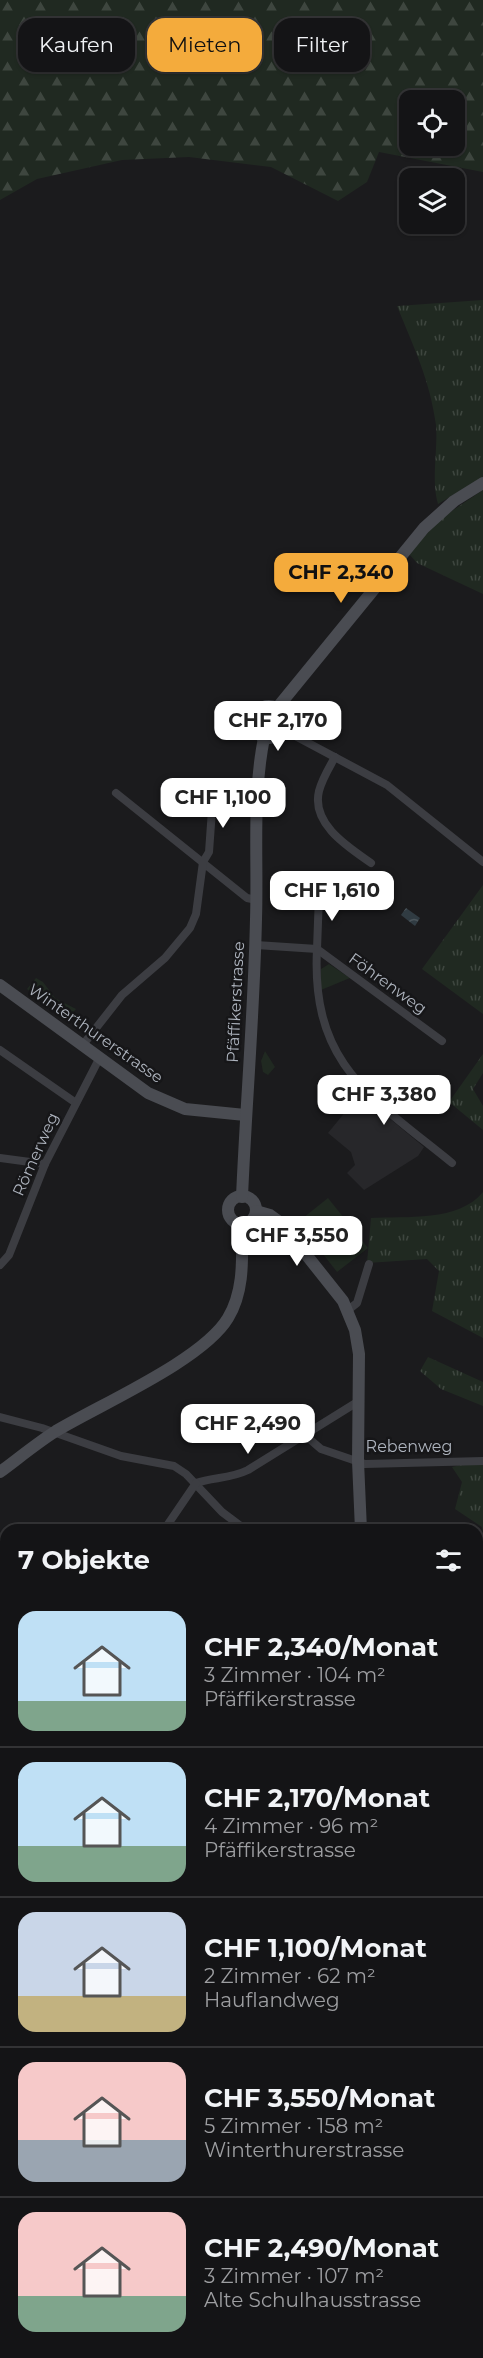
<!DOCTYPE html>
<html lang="de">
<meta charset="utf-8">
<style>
:root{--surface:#141416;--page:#212123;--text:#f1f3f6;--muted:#9d9ea1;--line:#333335;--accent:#f4ab3c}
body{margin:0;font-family:Montserrat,sans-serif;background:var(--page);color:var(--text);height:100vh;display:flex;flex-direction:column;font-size:22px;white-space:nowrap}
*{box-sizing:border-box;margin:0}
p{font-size:20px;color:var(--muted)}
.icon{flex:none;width:33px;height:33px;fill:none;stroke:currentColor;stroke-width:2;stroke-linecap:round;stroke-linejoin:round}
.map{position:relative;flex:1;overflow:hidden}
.side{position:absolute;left:0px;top:1524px;width:483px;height:834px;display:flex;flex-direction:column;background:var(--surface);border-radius:18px 18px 0 0;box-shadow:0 2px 4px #0004,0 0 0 2px var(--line)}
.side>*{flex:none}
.guide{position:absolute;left:18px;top:18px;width:447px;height:54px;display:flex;gap:12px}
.fabs{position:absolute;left:399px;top:90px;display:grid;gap:12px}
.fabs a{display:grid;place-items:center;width:66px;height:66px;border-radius:12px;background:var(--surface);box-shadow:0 2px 4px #0004,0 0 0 2px var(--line);font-size:30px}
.price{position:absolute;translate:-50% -51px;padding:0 14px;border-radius:12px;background:#fff;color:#222;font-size:20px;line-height:39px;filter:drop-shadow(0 2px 3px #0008)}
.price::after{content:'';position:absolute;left:50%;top:36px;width:18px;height:14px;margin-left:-9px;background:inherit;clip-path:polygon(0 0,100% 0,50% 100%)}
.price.selected{background:var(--accent);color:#111}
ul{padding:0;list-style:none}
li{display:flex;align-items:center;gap:18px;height:150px;padding:0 18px}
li+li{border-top:2px solid var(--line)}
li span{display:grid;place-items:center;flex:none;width:168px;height:120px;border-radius:18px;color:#555}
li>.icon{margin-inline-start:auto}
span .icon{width:72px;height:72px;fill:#fffc;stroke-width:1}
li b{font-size:26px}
h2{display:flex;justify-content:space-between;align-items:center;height:72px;padding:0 18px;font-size:26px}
.tag{padding:0 21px;border-radius:18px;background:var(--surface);box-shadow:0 2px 4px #0004,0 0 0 2px var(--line);font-size:21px;line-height:54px}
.tag.selected{background:var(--accent);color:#111}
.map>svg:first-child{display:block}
</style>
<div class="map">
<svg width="483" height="2358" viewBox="0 0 483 2358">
<defs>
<pattern id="grass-tufts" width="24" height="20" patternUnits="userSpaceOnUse" patternTransform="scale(1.5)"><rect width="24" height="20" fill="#202921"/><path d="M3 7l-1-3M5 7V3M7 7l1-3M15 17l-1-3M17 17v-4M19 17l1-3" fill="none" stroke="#3e463f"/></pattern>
<pattern id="forest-firs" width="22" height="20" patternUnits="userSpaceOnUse" patternTransform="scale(1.5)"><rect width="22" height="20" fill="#202921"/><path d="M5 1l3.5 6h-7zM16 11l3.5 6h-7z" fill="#3e463f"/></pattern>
<pattern id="water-waves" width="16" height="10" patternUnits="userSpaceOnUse" patternTransform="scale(1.5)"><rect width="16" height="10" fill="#303b42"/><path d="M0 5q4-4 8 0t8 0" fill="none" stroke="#4b555b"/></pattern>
</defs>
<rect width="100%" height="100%" fill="#1b1b1d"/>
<polygon fill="#27272a" points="360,1094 424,1147 418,1156 364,1190 347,1173 355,1165 351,1152 328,1133"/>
<g fill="url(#grass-tufts)">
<path d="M483 300V477L438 504C431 479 438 451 436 425 430 380 414 348 397 306Z"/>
<polygon points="483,490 483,594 417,563 409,554 440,519"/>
<polygon points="483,885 483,1014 422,969"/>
<polygon points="483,1054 483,1073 473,1089 483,1106 483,1130 449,1102"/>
<path d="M483 1192V1338L432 1311 439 1271 427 1259 367 1263 371 1218C406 1216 459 1222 483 1192Z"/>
<polygon points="428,1357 483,1382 483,1406 441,1389 420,1371"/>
<polygon points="483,1460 483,1533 482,1527 455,1509 462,1482 452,1467"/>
<polygon points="0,1675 6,1676 6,1718 0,1717"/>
<polygon points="6,1873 6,1902 0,1900 0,1879"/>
</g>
<g fill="url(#forest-firs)" fill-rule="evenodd">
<path d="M0 0H483V172L379 152 367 182 338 201 271 167 189 157 122 160 37 179 0 200ZM410 100H454V146H410Z"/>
<polygon points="0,2224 6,2226 6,2352 183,2352 185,2358 0,2358"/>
</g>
<g fill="#202921">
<polygon points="329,964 350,978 321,990 321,969"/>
<polygon points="36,978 43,982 55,998 76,1009 71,1015 40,999 27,989"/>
<polygon points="265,1051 275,1067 268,1075 263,1072 261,1061"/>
<polygon points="328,1198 368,1248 337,1272 298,1222"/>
</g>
<polygon fill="url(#water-waves)" points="406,908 420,918 415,926 401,915"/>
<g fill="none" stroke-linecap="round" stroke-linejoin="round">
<g stroke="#3c3d42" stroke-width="8">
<polyline points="284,730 387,785 483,862"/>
<path d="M335 757C329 768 322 779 319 791 311 824 348 847 371 863"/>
<polyline points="116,793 247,898 257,900"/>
<polyline points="319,895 317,949 442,1041"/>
<path d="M256 945 317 949C311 1065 371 1097 452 1163"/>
<polyline points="82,1046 122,995 165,958 190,928 196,914 203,862 209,852 212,810 223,795 240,785"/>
<polyline points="0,1050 76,1103"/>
<polyline points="0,1158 45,1164"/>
<polyline points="0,1265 9,1255 45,1164 99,1059"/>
<polyline points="348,1310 357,1303 369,1264"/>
<polyline points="0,1417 42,1428 121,1456 174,1466 186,1474 222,1512 246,1530"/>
<polyline points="306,1436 321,1449 365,1464 483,1461"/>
<path d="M196 1483C213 1477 230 1479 248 1470L359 1401"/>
<polyline points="164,1530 196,1483"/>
<polyline points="0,1583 6,1584"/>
<polyline points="477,1867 483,1868"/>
<polyline points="477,1968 483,1969"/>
</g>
<polyline stroke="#3c3d42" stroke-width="10" points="477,1601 483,1603"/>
<g stroke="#4a4c52" stroke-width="12">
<circle cx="269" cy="722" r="16"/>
<polyline points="277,708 424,528 454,501 483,483"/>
<polyline points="0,985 148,1093 185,1109 245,1115"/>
<circle cx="242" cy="1210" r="14"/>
<path d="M242 1197C246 1104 254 1012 256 919 258 859 252 797 264 738"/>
<polyline points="256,1211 270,1215 281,1223 343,1301 355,1330 359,1354 358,1461 361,1530"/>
<path d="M0 1472C19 1458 37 1443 56 1431 101 1404 203 1360 228 1318 245 1290 242 1256 242 1224"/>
<polyline points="413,2352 414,2358"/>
</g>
</g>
<g text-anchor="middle" stroke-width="5" stroke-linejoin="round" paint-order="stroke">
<g font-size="16" fill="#adb3bd" stroke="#161618">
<text transform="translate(388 983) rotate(36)" y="6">Föhrenweg</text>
<text transform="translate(235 1002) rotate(-87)" y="6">Pfäffikerstrasse</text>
<text transform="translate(96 1033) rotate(35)" y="6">Winterthurerstrasse</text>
<text transform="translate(35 1154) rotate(-66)" y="6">Römerweg</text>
<text x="409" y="1452">Rebenweg</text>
</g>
</g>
</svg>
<div class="fabs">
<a><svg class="icon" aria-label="locate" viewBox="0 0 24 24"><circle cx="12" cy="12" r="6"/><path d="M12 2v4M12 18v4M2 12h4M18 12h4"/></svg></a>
<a><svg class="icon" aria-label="layers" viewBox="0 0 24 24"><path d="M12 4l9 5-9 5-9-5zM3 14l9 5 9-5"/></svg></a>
</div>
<b class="price selected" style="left:341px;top:604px">CHF 2,340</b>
<b class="price" style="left:278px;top:752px">CHF 2,170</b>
<b class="price" style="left:223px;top:829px">CHF 1,100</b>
<b class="price" style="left:332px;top:922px">CHF 1,610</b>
<b class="price" style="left:384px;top:1126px">CHF 3,380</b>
<b class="price" style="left:297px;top:1267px">CHF 3,550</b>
<b class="price" style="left:248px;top:1455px">CHF 2,490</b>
<div class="guide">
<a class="tag">Kaufen</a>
<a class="tag selected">Mieten</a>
<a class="tag">Filter</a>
</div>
<section class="side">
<h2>7 Objekte<svg class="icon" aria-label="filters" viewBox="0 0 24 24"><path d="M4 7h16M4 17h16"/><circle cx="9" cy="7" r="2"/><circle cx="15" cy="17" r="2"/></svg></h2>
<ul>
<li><span style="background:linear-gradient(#bfe0f5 75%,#7fa58c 0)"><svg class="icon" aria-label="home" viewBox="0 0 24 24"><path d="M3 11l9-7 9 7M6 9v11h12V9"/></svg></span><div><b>CHF 2,340/Monat</b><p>3 Zimmer · 104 m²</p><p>Pfäffikerstrasse</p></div></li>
<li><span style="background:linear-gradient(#bfe0f5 70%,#7fa58c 0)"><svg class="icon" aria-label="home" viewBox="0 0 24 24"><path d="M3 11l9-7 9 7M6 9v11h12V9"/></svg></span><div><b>CHF 2,170/Monat</b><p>4 Zimmer · 96 m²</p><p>Pfäffikerstrasse</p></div></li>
<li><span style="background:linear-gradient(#c9d6e8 70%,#c2b280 0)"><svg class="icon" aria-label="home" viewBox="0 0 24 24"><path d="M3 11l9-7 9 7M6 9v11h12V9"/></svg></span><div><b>CHF 1,100/Monat</b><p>2 Zimmer · 62 m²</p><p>Hauflandweg</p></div></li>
<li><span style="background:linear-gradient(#f6c9c9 65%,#9aa5b1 0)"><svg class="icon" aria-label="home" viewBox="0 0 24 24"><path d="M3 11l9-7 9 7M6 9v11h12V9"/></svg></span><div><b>CHF 3,550/Monat</b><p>5 Zimmer · 158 m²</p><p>Winterthurerstrasse</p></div></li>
<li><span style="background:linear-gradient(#f6c9c9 70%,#7fa58c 0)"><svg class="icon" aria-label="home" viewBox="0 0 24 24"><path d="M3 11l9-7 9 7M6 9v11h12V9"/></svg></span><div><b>CHF 2,490/Monat</b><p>3 Zimmer · 107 m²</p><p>Alte Schulhausstrasse</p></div></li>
</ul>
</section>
</div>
